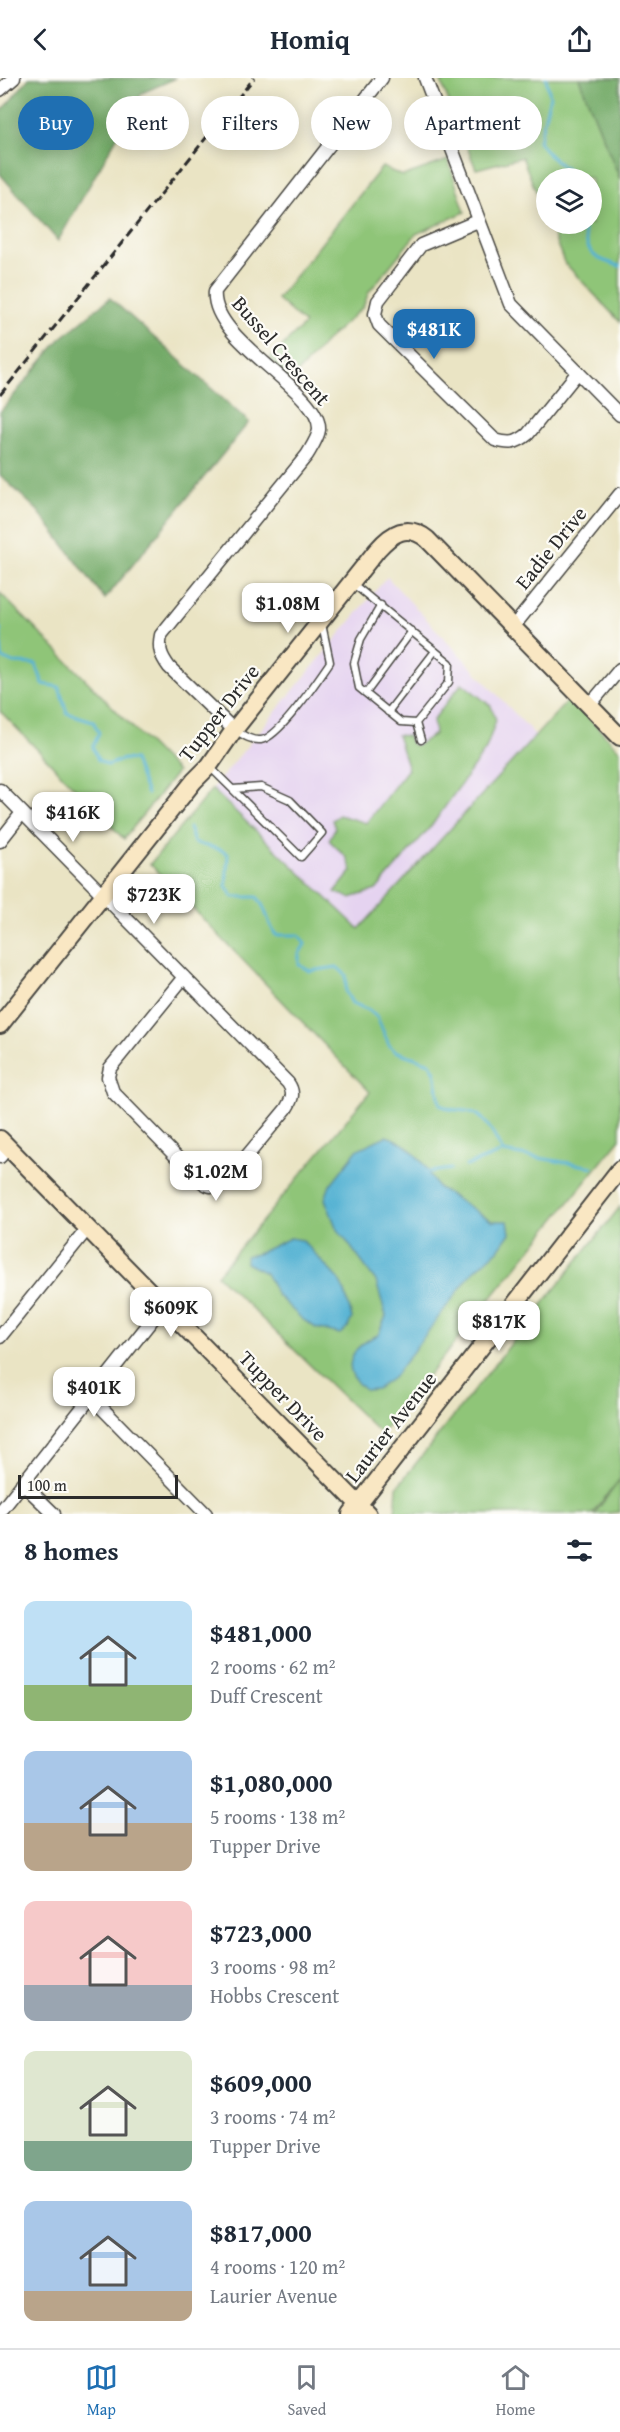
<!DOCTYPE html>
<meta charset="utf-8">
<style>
:root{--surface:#fff;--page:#f6f6f7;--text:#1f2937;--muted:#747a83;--line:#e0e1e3;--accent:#1f6fb2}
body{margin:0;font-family:"Gentium Book Plus",serif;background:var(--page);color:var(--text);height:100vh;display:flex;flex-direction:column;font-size:22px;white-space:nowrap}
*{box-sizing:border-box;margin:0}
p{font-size:20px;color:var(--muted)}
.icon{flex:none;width:33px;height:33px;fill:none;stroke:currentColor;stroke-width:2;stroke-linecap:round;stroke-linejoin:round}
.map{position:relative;height:1436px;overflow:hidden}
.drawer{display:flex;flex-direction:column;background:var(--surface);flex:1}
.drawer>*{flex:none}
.top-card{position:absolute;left:18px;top:18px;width:585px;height:54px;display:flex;gap:12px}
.buttons{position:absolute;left:536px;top:90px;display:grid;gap:12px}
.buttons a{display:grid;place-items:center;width:66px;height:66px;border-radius:50%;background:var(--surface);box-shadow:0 3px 15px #0003;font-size:30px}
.scale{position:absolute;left:18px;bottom:15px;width:160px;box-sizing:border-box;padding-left:6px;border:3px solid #2b2b2b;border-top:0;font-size:16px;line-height:21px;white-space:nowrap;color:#2b2b2b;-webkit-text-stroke:4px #fdfcf7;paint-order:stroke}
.price{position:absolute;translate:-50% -51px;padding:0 14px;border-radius:12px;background:#fff;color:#222;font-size:20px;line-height:39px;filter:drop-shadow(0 2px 3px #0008)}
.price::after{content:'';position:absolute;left:50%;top:36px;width:18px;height:14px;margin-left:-9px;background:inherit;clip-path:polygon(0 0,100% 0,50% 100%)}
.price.current{background:var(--accent);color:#fff}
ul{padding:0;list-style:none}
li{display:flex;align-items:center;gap:18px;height:150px;padding:0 24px}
li span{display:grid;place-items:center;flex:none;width:168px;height:120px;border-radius:12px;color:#555}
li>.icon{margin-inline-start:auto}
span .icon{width:72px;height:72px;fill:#fffc;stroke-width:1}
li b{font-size:26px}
h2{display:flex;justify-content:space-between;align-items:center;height:72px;padding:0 24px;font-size:26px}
.pill{padding:0 21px;border-radius:27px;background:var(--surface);box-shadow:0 3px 15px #0003;font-size:21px;line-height:54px}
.pill.current{background:var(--accent);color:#fff}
header{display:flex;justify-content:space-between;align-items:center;height:78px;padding:0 24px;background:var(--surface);font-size:27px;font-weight:700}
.dock{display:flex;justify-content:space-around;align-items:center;height:84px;border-top:2px solid var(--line);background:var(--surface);font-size:16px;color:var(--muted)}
.dock a{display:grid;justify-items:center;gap:3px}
.dock .current{color:var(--accent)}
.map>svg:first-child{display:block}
</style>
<header><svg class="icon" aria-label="back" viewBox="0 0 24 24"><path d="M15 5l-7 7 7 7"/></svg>Homiq<svg class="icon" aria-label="share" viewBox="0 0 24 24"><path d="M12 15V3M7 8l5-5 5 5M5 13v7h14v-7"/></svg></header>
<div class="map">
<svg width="620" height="1436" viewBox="0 0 620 1436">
<rect width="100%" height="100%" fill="#fdfcf7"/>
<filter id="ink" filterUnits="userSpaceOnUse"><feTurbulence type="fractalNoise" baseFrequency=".0167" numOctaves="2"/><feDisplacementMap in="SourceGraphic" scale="12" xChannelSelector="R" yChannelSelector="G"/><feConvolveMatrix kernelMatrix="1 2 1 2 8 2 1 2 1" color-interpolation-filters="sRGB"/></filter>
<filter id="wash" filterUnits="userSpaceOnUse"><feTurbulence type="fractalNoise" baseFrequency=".008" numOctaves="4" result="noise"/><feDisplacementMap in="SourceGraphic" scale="24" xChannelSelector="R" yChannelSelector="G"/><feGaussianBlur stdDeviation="1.35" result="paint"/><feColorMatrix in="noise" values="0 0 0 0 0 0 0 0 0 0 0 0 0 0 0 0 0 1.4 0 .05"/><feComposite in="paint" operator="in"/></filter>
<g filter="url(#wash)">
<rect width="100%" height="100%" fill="#eae4c4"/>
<polygon fill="#e5d3f0" points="387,499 536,658 359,851 212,711"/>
<g fill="#8fc578" stroke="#5d7852" stroke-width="1.5">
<polygon points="452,0 579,0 620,101 620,244 564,184 549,146 591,146 591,100 546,100 546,138 522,79 476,91 441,4"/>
<polygon points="448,82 465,134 416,156 369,214 363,229 329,260 290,303 270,280 305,246 277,221 382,89 403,98"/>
<polygon points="0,515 177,694 124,761 0,633"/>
<polygon points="462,605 491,628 496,642 486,671 432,747 376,812 350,820 335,814 352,793 347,780 329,762 335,750 332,742 339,737 366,745 408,691 397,657 408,658 411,666 416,668 435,656 433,642"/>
<polygon points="570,620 620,673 620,1061 381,1356 217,1197 370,1014 150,786 212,711 359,851"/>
<polygon points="620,1129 620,1401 592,1436 395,1436 397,1409"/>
<polygon points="620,1402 620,1434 594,1436"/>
</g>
<g fill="#73aa68" stroke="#4f6a4a" stroke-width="1.5">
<polygon points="29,0 176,0 142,15 58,163 0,96 0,35"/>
<polygon points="579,0 620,0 620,101"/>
<polygon points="110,220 249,344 105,521 38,433 0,397 0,334 60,261"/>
</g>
<g fill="#54b2d3" stroke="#406e7f" stroke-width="1.5">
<path d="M386 1058C407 1064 417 1078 430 1094L429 1096 437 1109 492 1143H508L510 1155 498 1172 471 1196 393 1300 377 1311 365 1312C339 1291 350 1269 378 1257L386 1238 376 1203 336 1149 325 1121 330 1107 358 1071Z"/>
<polygon points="290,1160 302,1162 338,1201 345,1214 352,1240 348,1249 340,1256 316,1250 302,1241 277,1217 266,1195 246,1185 246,1178 257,1176"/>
</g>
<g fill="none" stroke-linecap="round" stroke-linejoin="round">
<g stroke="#54b2d3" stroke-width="3">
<polyline points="546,0 550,18 539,63 549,77 576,100"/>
<path d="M583 146C588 177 590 179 620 188"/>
<polyline points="0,550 2,580 13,585 36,586 43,606 59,609 67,635 93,643 99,655 93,669 98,682 108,687 124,681 134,682 147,716"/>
<path d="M189 750 194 764C206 770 218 768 228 776L226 808 233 819H257C267 830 267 845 276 857H299L305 866 299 876V887L310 893 337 889 346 897V914L352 925 369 932 377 939 389 967 395 973 430 985 435 994 440 1026C451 1034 458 1031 471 1034 486 1037 496 1062 503 1074"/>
<polyline points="466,1088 503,1074 593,1089"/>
<polyline points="430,1094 451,1091"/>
</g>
</g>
</g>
<g filter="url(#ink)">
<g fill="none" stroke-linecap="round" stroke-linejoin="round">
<g stroke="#484742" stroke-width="9">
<g id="lane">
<polyline points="352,505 450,585 449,604 416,645 421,662"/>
<polyline points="381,527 361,561 354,585 359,610 401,644 416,645"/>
<polyline points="366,615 412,553"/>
<polyline points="388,634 435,573"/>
<path d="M235 652C243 657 251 663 261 662 279 660 319 600 330 584L322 546"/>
<polyline points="210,689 301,779 322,755 290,722 261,709 233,711"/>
</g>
</g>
<g stroke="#484742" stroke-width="15">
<g id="street">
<polyline points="425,0 511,226 620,337"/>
<polyline points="0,12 14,0"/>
<path d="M478 143 421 167 378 223 375 236 379 247 495 362C509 366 516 366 528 356L578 294"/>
<polyline points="513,549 620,416"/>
<polyline points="589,628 620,591"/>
<path d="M234 652 169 589C161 578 158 571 161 557L307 377C311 370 318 360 319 352 322 313 209 262 215 213L382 0"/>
<path d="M0 712 288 1005C295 1015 292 1021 286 1031L226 1103C212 1112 206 1108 195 1098L113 1014 108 999 110 990 184 899"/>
<polyline points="0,763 22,735"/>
<polyline points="0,1079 8,1069"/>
<polyline points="0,1259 88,1150"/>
<polyline points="91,1319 206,1436"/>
<polyline points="22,1405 54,1436"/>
<polyline points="0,1434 163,1228"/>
</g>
</g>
<g stroke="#484742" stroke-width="20">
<g id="secondary">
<path d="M0 947 194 703 209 688 234 652 377 472C392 455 407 445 427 461L620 659"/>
<polyline points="0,1061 368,1436"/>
<polyline points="351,1436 620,1091"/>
</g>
</g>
<use href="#lane" stroke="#fff" stroke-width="6"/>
<use href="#street" stroke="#fff" stroke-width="12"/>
<use href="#secondary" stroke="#f9e7c3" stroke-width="16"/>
<polyline stroke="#2b2b2b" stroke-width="3" stroke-dasharray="9 4.5" stroke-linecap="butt" points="0,317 254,0"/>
</g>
</g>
<g text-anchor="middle" stroke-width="4.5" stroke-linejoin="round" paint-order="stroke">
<g font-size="21" fill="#2b2b2b" stroke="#fdfcf7">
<text transform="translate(281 273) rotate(49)" y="7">Bussel Crescent</text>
<text transform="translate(551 470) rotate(-51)" y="7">Eadie Drive</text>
<text transform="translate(219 635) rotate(-52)" y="7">Tupper Drive</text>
<text transform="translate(283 1318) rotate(46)" y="7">Tupper Drive</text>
<text transform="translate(391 1349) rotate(-52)" y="7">Laurier Avenue</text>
</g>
</g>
</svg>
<div class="buttons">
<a><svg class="icon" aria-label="layers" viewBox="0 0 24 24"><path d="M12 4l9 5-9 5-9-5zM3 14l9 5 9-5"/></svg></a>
</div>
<div class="scale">100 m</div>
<b class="price current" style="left:434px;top:282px">$481K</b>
<b class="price" style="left:288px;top:556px">$1.08M</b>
<b class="price" style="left:73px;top:765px">$416K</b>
<b class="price" style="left:154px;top:847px">$723K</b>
<b class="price" style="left:216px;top:1124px">$1.02M</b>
<b class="price" style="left:171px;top:1260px">$609K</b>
<b class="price" style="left:499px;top:1274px">$817K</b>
<b class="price" style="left:94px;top:1340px">$401K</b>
<div class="top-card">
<a class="pill current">Buy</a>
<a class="pill">Rent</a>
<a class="pill">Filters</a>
<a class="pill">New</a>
<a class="pill">Apartment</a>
</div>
</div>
<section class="drawer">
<h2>8 homes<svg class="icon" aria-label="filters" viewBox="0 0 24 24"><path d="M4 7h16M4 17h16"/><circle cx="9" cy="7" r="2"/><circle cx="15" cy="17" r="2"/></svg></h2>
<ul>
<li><span style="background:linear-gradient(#bfe0f5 70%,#8fb573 0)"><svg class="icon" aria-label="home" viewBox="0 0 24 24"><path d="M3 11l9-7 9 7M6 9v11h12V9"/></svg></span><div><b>$481,000</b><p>2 rooms · 62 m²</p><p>Duff Crescent</p></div></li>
<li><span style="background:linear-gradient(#a9c7e8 60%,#b9a48a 0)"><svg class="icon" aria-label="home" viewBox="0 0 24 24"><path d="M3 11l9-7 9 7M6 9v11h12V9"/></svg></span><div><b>$1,080,000</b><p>5 rooms · 138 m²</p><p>Tupper Drive</p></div></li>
<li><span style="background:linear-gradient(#f6c9c9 70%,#9aa5b1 0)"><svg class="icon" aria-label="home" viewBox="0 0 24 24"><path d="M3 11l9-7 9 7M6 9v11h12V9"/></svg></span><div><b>$723,000</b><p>3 rooms · 98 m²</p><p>Hobbs Crescent</p></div></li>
<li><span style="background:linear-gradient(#dfe7d0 75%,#7fa58c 0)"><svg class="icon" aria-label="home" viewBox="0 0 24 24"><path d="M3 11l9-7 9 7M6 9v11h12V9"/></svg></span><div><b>$609,000</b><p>3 rooms · 74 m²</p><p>Tupper Drive</p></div></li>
<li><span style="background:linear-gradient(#a9c7e8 75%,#b9a48a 0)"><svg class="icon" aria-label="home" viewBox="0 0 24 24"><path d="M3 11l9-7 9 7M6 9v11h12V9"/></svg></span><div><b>$817,000</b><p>4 rooms · 120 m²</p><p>Laurier Avenue</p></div></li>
</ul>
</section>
<nav class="dock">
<a class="current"><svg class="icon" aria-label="map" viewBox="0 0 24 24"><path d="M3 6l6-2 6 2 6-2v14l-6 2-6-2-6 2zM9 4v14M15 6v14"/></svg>Map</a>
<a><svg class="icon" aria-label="saved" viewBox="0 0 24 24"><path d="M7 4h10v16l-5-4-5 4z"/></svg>Saved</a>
<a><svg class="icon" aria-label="home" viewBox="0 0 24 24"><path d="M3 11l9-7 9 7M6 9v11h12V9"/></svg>Home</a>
</nav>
